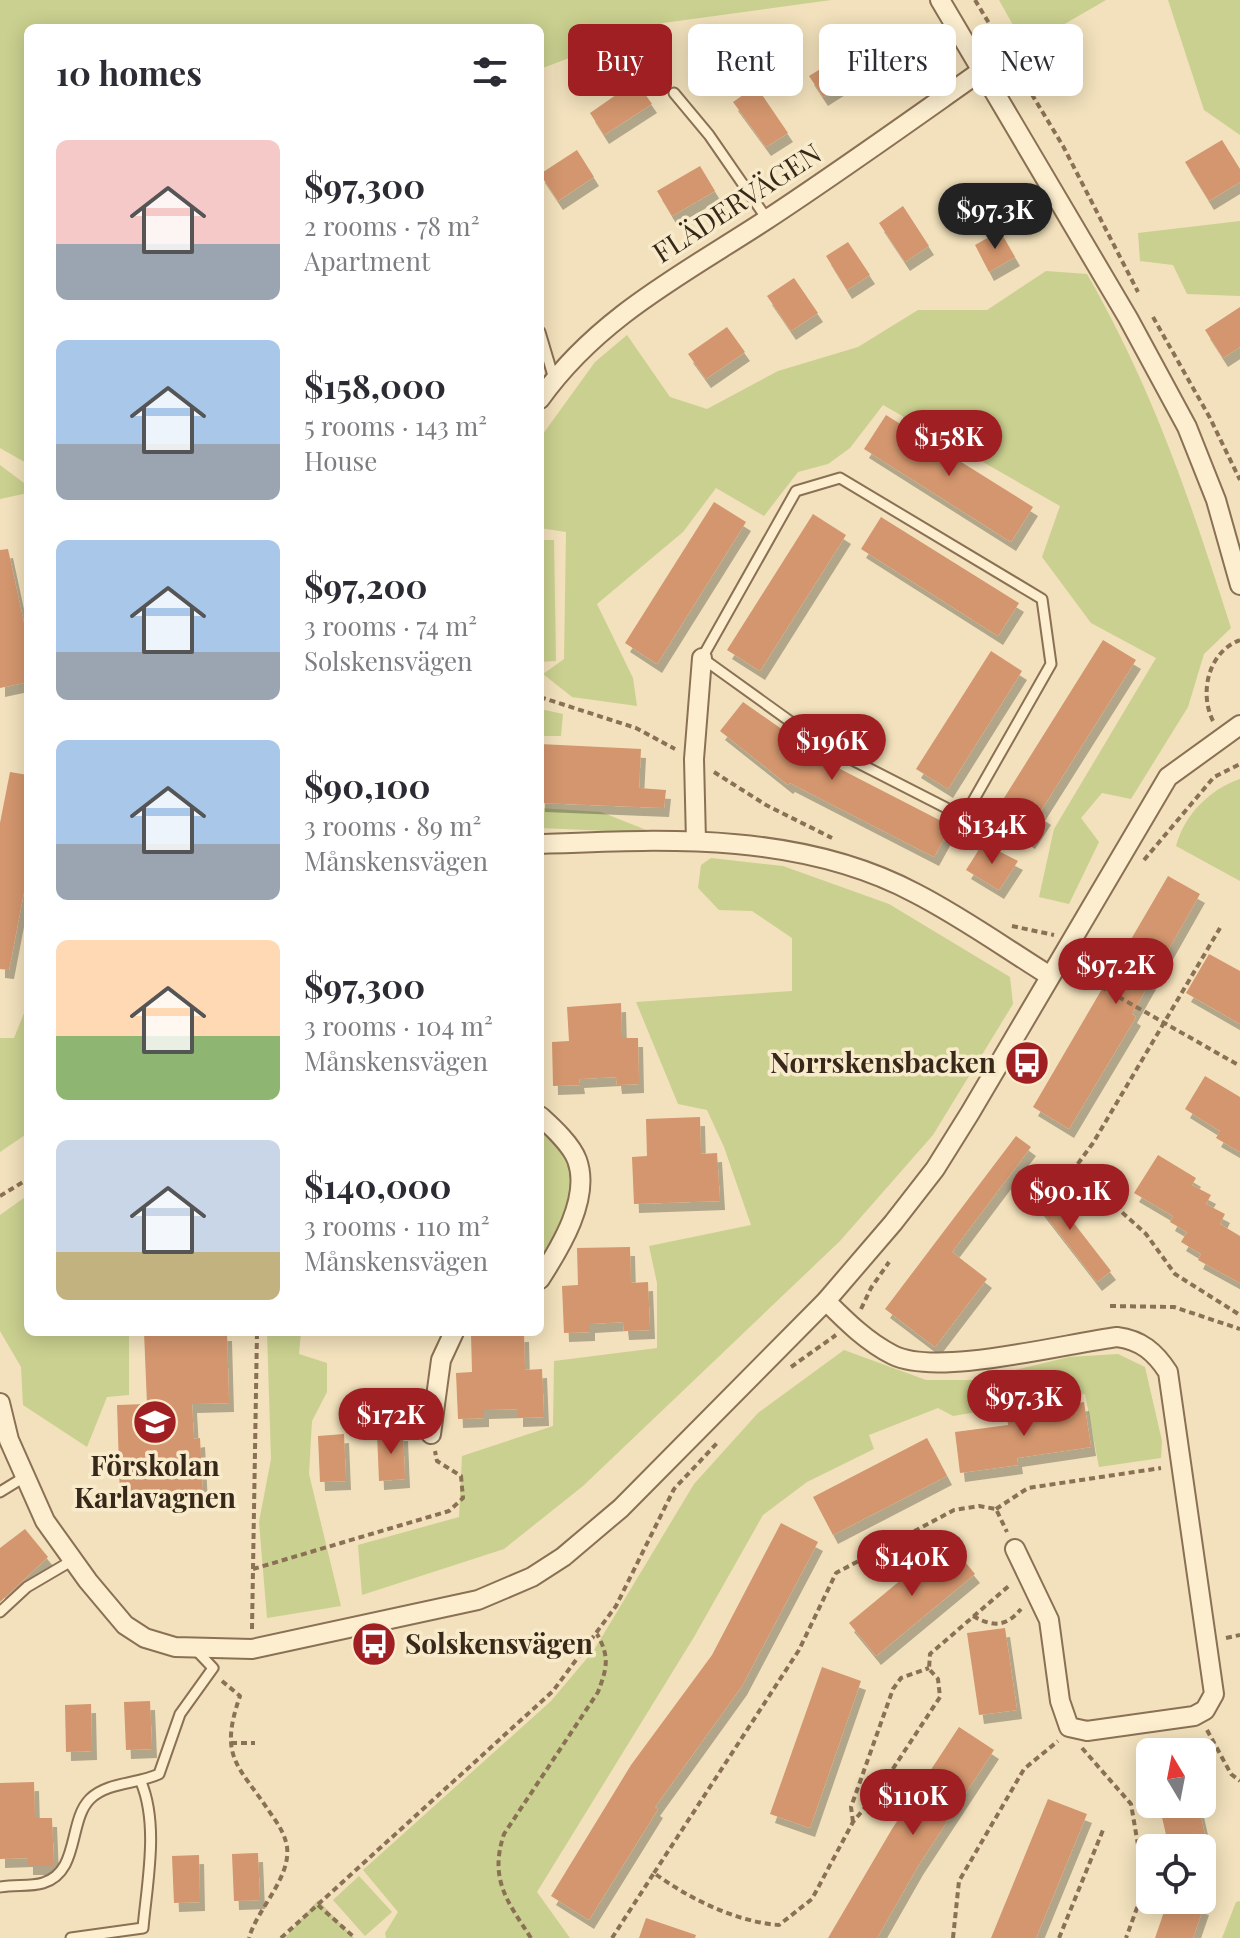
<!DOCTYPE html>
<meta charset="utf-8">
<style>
:root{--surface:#fff;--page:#f7f7f7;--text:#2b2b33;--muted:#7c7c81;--accent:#9f1f22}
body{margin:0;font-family:"Playfair Display",serif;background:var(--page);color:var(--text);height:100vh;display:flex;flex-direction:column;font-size:30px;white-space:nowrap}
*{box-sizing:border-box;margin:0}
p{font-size:26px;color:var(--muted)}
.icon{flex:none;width:44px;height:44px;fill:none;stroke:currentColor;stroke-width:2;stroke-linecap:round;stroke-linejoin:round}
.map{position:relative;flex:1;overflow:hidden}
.drawer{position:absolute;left:24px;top:24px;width:520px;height:1312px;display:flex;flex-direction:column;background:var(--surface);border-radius:12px;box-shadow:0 4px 20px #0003}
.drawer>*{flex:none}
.hud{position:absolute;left:568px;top:24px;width:552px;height:72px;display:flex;gap:16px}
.needle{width:52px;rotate:350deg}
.tools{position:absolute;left:1136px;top:1738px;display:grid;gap:16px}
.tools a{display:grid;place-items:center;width:80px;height:80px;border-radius:12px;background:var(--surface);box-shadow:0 4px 20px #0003;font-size:40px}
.price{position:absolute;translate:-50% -68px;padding:0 18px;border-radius:28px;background:var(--accent);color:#fff;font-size:26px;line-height:52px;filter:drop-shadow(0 2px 4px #0008)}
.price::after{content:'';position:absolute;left:50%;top:48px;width:24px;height:18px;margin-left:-12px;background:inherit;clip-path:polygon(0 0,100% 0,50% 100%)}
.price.on{background:#222;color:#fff}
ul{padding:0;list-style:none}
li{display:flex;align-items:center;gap:24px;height:200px;padding:0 32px}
li span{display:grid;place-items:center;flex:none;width:224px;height:160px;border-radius:12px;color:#555}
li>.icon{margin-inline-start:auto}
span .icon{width:96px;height:96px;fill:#fffc;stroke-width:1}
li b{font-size:34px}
h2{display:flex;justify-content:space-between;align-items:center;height:96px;padding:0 32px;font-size:34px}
.chip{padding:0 28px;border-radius:12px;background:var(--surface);box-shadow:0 4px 20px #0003;font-size:28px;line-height:72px}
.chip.on{background:var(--accent);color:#fff}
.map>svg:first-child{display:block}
</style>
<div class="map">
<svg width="1240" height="1938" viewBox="0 0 1240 1938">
<defs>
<filter id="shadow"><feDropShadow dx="5" dy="9" stdDeviation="0" flood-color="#0004"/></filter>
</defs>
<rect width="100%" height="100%" fill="#f2e1bc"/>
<g fill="#cad08f">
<polygon points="0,0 831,0 663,23 540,69 540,28 28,28 28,464 0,448"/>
<polygon points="999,0 1106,0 1025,47"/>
<polygon points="1168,0 1240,0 1240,135 1204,110"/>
<polygon points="1240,221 1240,296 1187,294 1173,265 1140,261 1138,233"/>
<path d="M1046 271 1087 274C1153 389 1191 502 1231 628L1204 654 1188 707 1131 799 1102 793 1081 818 1099 842 1069 904 1039 897 1054 829 1156 658 1091 623 1042 557 1060 506 883 405 850 448 828 464 798 472 764 516 716 488 683 532 597 604 633 678 637 706 572 697 543 674 564 659 566 532 540 528V438L595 362 627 335 670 397 707 409 778 371 858 347 918 310H987Z"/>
<polygon points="0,465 28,486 28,493 0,499"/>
<polygon points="540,540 554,540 556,661 540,662"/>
<polygon points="540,709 563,714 561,736 540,736"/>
<path d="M1240 779V881L1176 846C1184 815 1210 789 1240 779Z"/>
<polygon points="540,808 601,812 654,833 540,828"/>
<polygon points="711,858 783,866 889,904 1010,977 1013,1004 933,1135 840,1241 583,1486 504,1549 362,1595 358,1545 459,1517 462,1456 553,1426 554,1361 657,1348 657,1283 649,1246 751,1225 724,1147 707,1110 678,1104 636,1002 792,991 792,938 752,911 719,910 698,888 701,865"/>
<polygon points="28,1003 28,1133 0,1152 0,1038 14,1038"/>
<path d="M540 1124C548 1134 559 1143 565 1154 586 1191 557 1233 540 1266Z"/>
<polygon points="28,1195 28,1332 129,1332 129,1395 107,1397 87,1447 23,1405 21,1367 0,1331 0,1215"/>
<polygon points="267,1332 301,1332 299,1354 327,1363 327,1392 312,1421 309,1474 341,1606 267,1618 259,1522 271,1459"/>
<polygon points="844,1350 926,1380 974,1380 1069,1357 1118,1354 1145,1367 1162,1441 1161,1458 1099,1467 1085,1394 953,1416 938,1408 869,1435 874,1449 807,1482 763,1515 694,1637 537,1892 570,1938 386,1938 385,1933 398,1912 363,1870 551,1701 594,1650 694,1484 758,1413"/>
<polygon points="359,1876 392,1912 365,1936 333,1900"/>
<polygon points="318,1900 354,1938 285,1938"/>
<polygon points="1240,1901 1240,1938 1222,1938 1236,1902"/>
</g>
<g fill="#d3966e" filter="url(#shadow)">
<polygon points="835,60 848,81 823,97 809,76"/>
<polygon points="636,81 652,104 604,135 590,113"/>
<polygon points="756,86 788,133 766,147 733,102"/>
<polygon points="1222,140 1240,169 1240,182 1209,201 1185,162"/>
<polygon points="577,150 594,177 558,201 540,174"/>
<polygon points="700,166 715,191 672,216 657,191"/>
<polygon points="903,206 929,246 905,262 879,223"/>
<polygon points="1000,231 1015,257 989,272 975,245"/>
<polygon points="848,242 870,275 847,290 826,256"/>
<polygon points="794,278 818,313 791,331 767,296"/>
<polygon points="1240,307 1240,347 1223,358 1205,330"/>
<polygon points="727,327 745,352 706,379 688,354"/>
<polygon points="886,415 1033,507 1011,542 864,449"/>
<polygon points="714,502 746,522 657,664 625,643"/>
<polygon points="813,514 846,535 760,671 727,650"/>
<polygon points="881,517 1019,603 998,636 861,549"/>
<polygon points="8,549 28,642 28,682 0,688 0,550"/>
<polygon points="1103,640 1136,660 1040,812 1046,816 1030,840 998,820 1010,802 1004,798"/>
<polygon points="991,651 1022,671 948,789 916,769"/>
<polygon points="743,702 813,751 811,754 951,826 934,857 790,783 788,785 720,731"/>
<polygon points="540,744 641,749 639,788 666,790 664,808 540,803"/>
<polygon points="10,772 28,775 28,871 9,970 0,969 0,823"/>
<polygon points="983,843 1018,861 999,890 966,870"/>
<polygon points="1168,876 1200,894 1132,1014 1136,1017 1069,1129 1033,1107"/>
<polygon points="1209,954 1240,971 1240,1024 1186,993"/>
<polygon points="621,1003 622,1038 638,1038 639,1084 617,1085 616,1077 579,1079 580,1085 553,1086 552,1042 569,1041 567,1007"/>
<polygon points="1205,1076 1240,1097 1240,1152 1216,1138 1220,1131 1185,1109"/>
<polygon points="700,1117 701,1154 717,1153 720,1201 634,1204 632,1157 647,1156 646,1119"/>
<polygon points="1016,1136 1031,1147 952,1252 987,1279 935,1347 885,1309"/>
<polygon points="1158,1155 1196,1178 1192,1185 1211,1195 1206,1204 1225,1214 1220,1224 1240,1236 1240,1283 1198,1260 1201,1254 1181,1242 1187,1232 1170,1222 1173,1216 1134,1193"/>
<polygon points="1042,1182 1111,1271 1097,1282 1028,1193"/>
<polygon points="630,1247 631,1283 648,1282 650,1330 624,1331 623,1322 590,1324 590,1332 564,1333 562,1286 578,1285 577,1248"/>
<polygon points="144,1332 227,1332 229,1403 192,1404 194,1439 200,1438 203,1494 120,1497 117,1405 147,1404"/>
<polygon points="524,1333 525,1370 542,1369 544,1417 518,1418 518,1409 484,1410 484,1418 458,1419 456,1373 472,1372 471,1334"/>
<polygon points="1084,1402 1091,1447 1017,1458 1018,1465 960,1473 955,1432 1008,1425 1007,1414"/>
<polygon points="403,1432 405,1479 379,1481 377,1433"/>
<polygon points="344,1434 346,1481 320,1482 318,1436"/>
<polygon points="927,1438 947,1476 833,1535 813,1497"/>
<polygon points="781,1523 818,1542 742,1686 655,1807 658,1809 589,1920 551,1896 631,1765 712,1655"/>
<polygon points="25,1529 48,1557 0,1602 0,1548"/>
<polygon points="948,1541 975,1574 876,1656 849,1623"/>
<polygon points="1005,1628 1017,1710 979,1715 967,1633"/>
<polygon points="822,1667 861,1681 810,1828 770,1814"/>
<polygon points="150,1701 152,1749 126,1750 124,1702"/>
<polygon points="91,1704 92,1751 66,1752 65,1705"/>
<polygon points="959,1727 994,1750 918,1866 877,1938 828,1938 892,1829"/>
<polygon points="34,1782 35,1818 52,1818 54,1866 28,1866 28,1858 0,1859 0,1783"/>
<polygon points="1048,1799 1087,1814 1036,1938 991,1938"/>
<polygon points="1159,1804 1198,1804 1208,1848 1169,1848"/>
<polygon points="258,1853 260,1900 234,1901 232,1854"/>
<polygon points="199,1855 200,1902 174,1903 172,1856"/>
<polygon points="1168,1900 1184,1900 1204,1906 1193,1938 1155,1938"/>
<polygon points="646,1918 696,1935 695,1938 639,1938"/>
</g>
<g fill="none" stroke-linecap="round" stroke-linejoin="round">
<g stroke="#8a7054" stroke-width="13">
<g id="lane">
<polyline points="674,93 709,135 767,219"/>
<polyline points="540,332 554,379"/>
<polygon points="840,478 1042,599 1051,664 964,817 823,745 702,658 796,491"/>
<polyline points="0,1492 26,1476"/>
<polyline points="0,1612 27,1587 73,1560"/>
<path d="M0 1887C14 1884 30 1887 43 1883 80 1872 68 1821 90 1799 107 1782 138 1784 159 1774L180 1714 213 1668 195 1649"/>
<path d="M71 1938 143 1928C147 1883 159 1825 141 1782"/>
</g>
</g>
<g stroke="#8a7054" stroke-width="22">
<g id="street">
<polyline points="940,0 1128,318 1187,427 1216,500 1240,585"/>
<path d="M540 399C598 317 685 273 766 220 839 172 910 121 981 71"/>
<polyline points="696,841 694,759 702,658"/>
<path d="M540 844C666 839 800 832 915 893 962 917 1005 948 1050 976"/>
<path d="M540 1116C552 1127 571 1144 577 1160 591 1198 560 1248 540 1279"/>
<path d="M826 1301C846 1321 867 1342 893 1355 937 1377 1063 1344 1117 1337 1141 1340 1155 1352 1168 1372L1214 1694 1205 1710 1194 1716 1087 1731 1069 1727 1060 1701 1049 1620 1015 1549"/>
<polyline points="0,1403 9,1440 45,1521 88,1581 125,1625 145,1638 175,1647 252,1649 478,1600 532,1577 563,1557 621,1508 826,1301 893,1223 935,1169 970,1113 1168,777 1240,725"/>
<polyline points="431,1434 441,1360 454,1332"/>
</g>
</g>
<g stroke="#8a7054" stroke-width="4" stroke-dasharray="6 4" stroke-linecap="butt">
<polyline points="975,0 1063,146 1138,292"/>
<polyline points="1153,317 1210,418 1240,480"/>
<polyline points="540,697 636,728 675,749"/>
<path d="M1213 721C1199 693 1208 652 1240 640"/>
<polyline points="714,772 766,805 832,838"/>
<polyline points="1144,860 1214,777 1240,764"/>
<polyline points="1012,926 1054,935"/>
<polyline points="1075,972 1240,1066"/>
<polyline points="1034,1166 1114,1205 1146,1234 1175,1274 1240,1315"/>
<polyline points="1066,1180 1093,1143 1220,928"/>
<polyline points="0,1196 28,1179"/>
<polyline points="1110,1306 1174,1307 1240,1329"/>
<polyline points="861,1309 871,1288 889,1262"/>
<polyline points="791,1367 836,1335"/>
<polyline points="996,1509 1028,1488 1161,1468"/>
<polyline points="253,1569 449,1511 463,1498 461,1476 437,1461 435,1451"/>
<path d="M973 1616C994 1628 1007 1626 1021 1609"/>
<polyline points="252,1629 257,1332"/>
<polyline points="1226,1638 1240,1635"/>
<path d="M222 1681 240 1696C218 1759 239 1765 271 1814 278 1824 285 1834 287 1847 291 1878 257 1909 249 1938"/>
<polyline points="1207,1730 1231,1774 1240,1781"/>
<polyline points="231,1743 255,1743"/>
<polyline points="1082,1748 1131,1804 1145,1886 1126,1938"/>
<polyline points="853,1822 851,1807 893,1689 901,1678 929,1668"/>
<polyline points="654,1873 799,1650 836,1573 954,1510 979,1506 996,1509 1007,1532"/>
<polyline points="318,1905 355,1938"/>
<polyline points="281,1938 553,1691 616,1606 674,1489 718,1442"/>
<path d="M531 1938C507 1901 489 1879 504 1834L598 1692C607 1668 610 1657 597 1634"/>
<path d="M612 1938 654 1873C688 1898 736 1922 779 1925L812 1899 853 1822 877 1793 940 1697 938 1679 929 1669 930 1654 1011 1584"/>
<polyline points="953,1938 959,1881 1024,1769 1058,1741"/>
<polyline points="1059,1938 1103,1830"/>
</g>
<use href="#lane" stroke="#fceecf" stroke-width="9"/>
<use href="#street" stroke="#fceecf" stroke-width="18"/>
</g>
<defs>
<g id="bus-disc" transform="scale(2.3)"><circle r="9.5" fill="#9f1f22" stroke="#f8ebcc"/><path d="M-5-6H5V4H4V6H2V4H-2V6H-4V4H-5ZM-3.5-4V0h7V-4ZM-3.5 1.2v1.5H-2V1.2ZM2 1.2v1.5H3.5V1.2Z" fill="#fff"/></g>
<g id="school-disc" transform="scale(2.3)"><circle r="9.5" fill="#9f1f22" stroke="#f8ebcc"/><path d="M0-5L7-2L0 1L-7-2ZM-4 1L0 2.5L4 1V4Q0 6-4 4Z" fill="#fff"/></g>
</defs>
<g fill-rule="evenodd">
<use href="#bus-disc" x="1027" y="1063"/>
<use href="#school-disc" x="155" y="1422"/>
<use href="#bus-disc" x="374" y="1644"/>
</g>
<g text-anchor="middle" stroke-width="7" stroke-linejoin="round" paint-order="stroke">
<g font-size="28" fill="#38281a" stroke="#f8ebcc">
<text transform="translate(737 203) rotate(-33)" y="10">FLÄDERVÄGEN</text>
</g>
<g font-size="28" font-weight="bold" fill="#38281a" stroke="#f8ebcc" text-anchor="end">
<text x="996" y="1073">Norrskensbacken</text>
<text x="155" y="1476" text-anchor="middle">Förskolan<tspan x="155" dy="32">Karlavagnen</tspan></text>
<text x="405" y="1654" text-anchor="start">Solskensvägen</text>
</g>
</g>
</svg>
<div class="tools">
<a><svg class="needle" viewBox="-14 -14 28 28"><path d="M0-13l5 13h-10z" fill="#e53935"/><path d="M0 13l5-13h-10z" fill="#7c7c81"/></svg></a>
<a><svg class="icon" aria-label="locate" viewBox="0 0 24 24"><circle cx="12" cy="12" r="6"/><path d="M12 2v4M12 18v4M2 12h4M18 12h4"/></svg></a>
</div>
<b class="price on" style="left:995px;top:251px">$97.3K</b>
<b class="price" style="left:949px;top:478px">$158K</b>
<b class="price" style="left:832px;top:782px">$196K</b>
<b class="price" style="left:992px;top:866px">$134K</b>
<b class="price" style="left:1116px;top:1006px">$97.2K</b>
<b class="price" style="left:1070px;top:1232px">$90.1K</b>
<b class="price" style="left:1024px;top:1438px">$97.3K</b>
<b class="price" style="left:391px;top:1456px">$172K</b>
<b class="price" style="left:912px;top:1598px">$140K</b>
<b class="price" style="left:913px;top:1837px">$110K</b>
<div class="hud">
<a class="chip on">Buy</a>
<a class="chip">Rent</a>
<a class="chip">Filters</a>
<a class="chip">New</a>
</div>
<section class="drawer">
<h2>10 homes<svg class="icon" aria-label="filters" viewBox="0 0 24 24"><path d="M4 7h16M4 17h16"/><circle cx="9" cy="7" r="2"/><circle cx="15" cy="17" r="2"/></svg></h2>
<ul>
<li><span style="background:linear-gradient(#f6c9c9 65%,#9aa5b1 0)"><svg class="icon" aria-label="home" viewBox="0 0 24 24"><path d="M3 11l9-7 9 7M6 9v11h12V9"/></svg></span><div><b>$97,300</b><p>2 rooms · 78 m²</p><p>Apartment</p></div></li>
<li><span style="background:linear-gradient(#a9c7e8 65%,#9aa5b1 0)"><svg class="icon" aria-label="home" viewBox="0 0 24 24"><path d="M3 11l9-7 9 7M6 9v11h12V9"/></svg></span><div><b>$158,000</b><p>5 rooms · 143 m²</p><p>House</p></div></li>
<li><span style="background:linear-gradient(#a9c7e8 70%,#9aa5b1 0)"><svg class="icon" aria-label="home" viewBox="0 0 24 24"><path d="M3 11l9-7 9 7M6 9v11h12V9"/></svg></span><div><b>$97,200</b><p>3 rooms · 74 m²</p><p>Solskensvägen</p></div></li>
<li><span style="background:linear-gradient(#a9c7e8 65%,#9aa5b1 0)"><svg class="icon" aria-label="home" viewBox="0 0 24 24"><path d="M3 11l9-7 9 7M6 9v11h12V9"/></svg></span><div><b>$90,100</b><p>3 rooms · 89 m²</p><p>Månskensvägen</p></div></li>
<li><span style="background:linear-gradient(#ffd9b3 60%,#8fb573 0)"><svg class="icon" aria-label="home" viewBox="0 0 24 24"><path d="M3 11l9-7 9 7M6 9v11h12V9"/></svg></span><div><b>$97,300</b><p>3 rooms · 104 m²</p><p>Månskensvägen</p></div></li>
<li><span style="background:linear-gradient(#c9d6e8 70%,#c2b280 0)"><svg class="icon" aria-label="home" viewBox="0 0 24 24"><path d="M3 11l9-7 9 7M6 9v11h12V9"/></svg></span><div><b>$140,000</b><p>3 rooms · 110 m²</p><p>Månskensvägen</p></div></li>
</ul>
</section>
</div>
